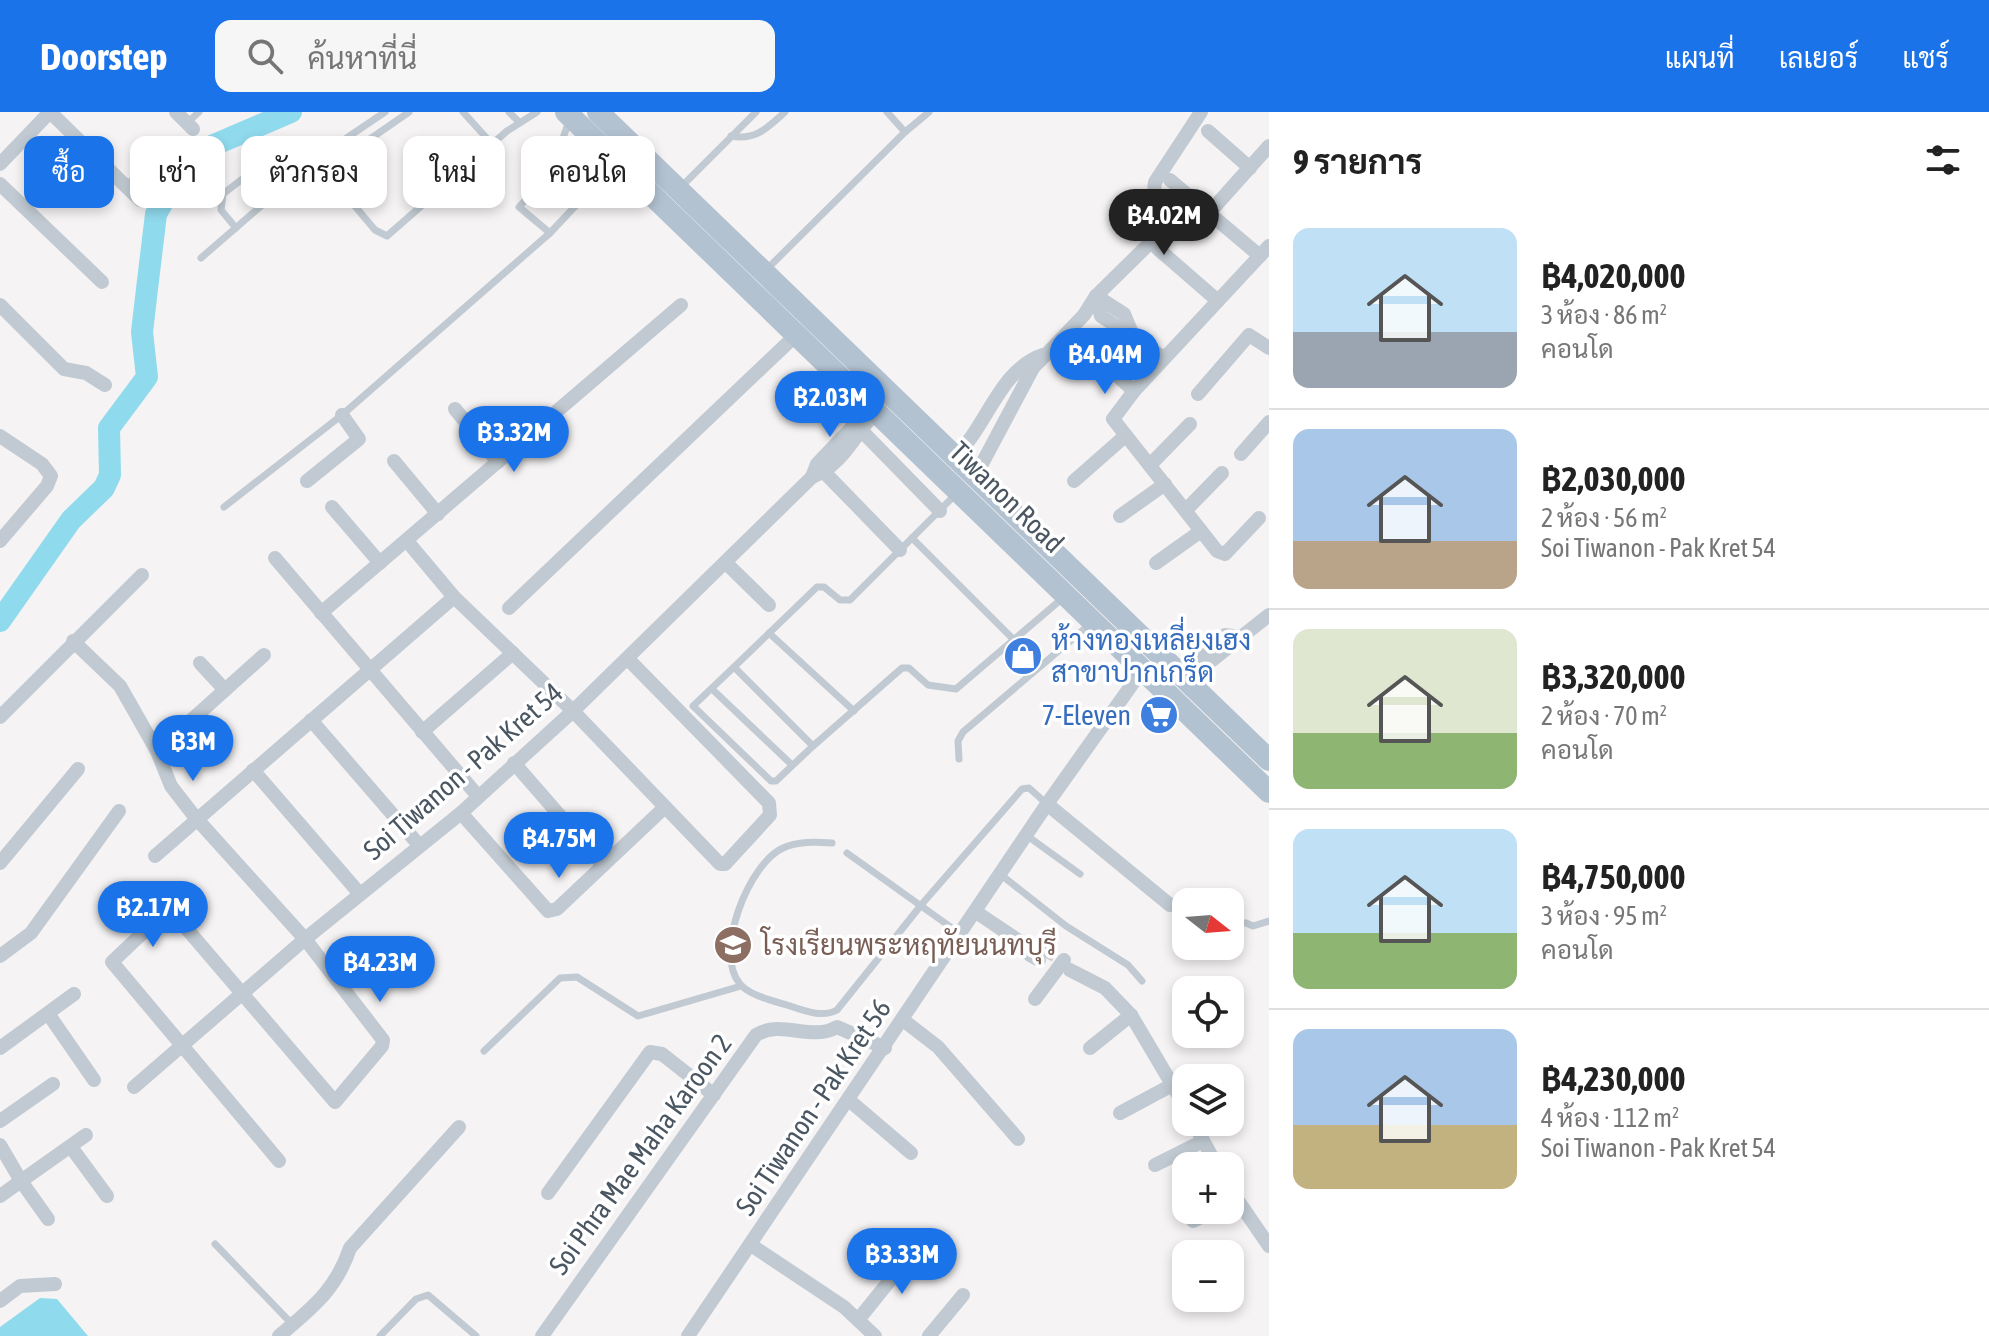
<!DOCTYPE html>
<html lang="th">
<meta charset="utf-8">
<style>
:root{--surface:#fff;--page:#f6f6f6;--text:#222;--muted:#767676;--line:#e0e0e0;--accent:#1a73e8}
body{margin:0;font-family:"Asap Condensed",Sarabun,sans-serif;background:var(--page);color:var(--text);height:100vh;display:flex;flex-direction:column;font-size:30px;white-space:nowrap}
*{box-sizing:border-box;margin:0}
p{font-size:26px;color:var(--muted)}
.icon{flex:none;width:44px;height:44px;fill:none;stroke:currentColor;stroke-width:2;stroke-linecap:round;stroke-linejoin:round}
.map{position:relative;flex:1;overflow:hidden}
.details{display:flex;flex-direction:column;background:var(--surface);width:720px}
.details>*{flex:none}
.guide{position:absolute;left:24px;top:24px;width:760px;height:72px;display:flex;gap:16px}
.needle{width:52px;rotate:107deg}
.fabs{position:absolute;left:1172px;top:776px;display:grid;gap:16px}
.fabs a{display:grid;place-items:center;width:72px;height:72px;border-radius:16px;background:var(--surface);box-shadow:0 4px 12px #0003;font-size:40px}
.price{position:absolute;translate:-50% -68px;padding:0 18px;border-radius:28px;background:var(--accent);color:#fff;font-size:26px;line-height:52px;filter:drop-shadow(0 2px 4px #0008)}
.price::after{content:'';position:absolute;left:50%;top:48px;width:24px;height:18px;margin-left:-12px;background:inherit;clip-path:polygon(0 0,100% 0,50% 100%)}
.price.active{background:#222;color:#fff}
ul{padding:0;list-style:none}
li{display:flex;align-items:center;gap:24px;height:200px;padding:0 24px}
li+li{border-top:2px solid var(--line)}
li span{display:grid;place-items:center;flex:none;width:224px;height:160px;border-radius:16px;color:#555}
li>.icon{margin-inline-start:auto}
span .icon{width:96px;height:96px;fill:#fffc;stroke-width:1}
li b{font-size:34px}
h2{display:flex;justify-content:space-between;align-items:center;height:96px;padding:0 24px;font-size:34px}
.pill{padding:0 28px;border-radius:16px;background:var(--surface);box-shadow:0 4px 12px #0003;font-size:28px;line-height:72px}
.pill.active{background:var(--accent);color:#fff}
header{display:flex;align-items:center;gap:48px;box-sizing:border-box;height:112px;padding:0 40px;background:var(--accent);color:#fff}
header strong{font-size:38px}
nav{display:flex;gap:44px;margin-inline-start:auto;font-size:28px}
.search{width:560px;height:72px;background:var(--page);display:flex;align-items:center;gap:20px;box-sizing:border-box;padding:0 28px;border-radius:16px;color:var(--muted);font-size:30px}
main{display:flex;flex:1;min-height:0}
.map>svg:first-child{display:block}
</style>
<header>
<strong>Doorstep</strong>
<div class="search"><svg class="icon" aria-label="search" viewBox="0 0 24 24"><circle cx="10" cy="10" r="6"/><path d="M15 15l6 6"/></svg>ค้นหาที่นี่</div>
<nav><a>แผนที่</a><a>เลเยอร์</a><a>แชร์</a></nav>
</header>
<main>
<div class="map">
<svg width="1269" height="1224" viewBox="0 0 1269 1224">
<rect width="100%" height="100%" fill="#f5f3f3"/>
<polygon fill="#90daee" points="40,1186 57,1187 88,1224 0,1224 0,1215"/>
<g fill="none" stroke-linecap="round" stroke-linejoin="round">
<polyline stroke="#90daee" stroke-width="22" points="0,509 71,408 104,376 110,363 109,316 147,265 142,220 147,177 156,102 169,79 209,35 291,0"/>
<polyline stroke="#caccce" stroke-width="14" stroke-dasharray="14 7" stroke-linecap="butt" points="1043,837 1055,843"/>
<g stroke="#c1cad2" stroke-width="7">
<polyline points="409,0 344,45 336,55 333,68 375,118 387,124 507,19 537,0"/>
<polyline points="463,0 492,32"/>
<polyline points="509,0 519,10"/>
<polyline points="887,0 905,20 929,0"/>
<polyline points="569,9 562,29 563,47 519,95 550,121 596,72 624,58"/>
<polyline points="187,11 199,0"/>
<path d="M731 24C756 29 768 15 785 0"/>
<polyline points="126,74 156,45"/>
<polyline points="681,75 756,0"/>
<polyline points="236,116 221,98 223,82 287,32 296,31 314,48"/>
<polyline points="201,146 314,48 385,0"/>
<polyline points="766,158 905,20"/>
<polyline points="957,381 850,488 840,488 824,475 817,475 734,555 813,634 902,556 909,556 928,573 956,577 1064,485"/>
<polyline points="224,395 342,303 550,121"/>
<polyline points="912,426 1014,528"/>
<polyline points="769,521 854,599"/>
<polyline points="734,555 693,594 771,669 776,669 813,634"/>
<polyline points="712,577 792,653"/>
<polyline points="959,647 958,629 963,620 1089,513"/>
<polyline points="1026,723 1080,762"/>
<path d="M832 731C817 730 797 729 783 736 749 751 713 841 740 872 750 884 774 889 790 894 805 899 822 906 837 898L922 792 1022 677 1029 676 1047 692"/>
<polyline points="847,741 959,821"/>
<polyline points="1000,762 1066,814 1128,853 1142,869"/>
<polyline points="1246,811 1253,814 1269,809"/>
<polyline points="484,939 560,866 577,865 638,904 741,874"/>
<polyline points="215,1132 292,1212"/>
<polyline points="380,1224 416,1187 428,1183 476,1224"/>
</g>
<g stroke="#c1cad2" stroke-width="14">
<polyline points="50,0 140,88"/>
<polyline points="176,0 193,17"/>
<polyline points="1208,19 1250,56"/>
<polyline points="0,52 50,0"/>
<polyline points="1170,68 1260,144"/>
<polyline points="0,72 102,170"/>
<polyline points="1209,101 1269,34"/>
<polyline points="1157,136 1218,189"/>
<polyline points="1096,184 1101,204 1164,246"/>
<polyline points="1096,184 1124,202 1132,221"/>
<polyline points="0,193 64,257 86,261 105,273"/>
<polyline points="1069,219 1134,279"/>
<polyline points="1198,282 1249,223 1269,236"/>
<polyline points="455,297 498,350"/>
<polyline points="855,312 940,399"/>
<polyline points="0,324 42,352 51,364 47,374 0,429"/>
<polyline points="1241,342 1269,310"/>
<path d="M956 343C988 313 999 258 1043 243"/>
<polyline points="394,349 438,402"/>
<polyline points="1150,353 1190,312"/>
<polyline points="825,361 900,438"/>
<path d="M976 363 1033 256 1084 203 1096 184 1153 128C1163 110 1151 90 1155 70L1201 0"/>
<polyline points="812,365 817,352 855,312 861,311"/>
<polyline points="307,369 359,327 342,303"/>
<polyline points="1074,369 1124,325"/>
<polyline points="332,395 380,451"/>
<polyline points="1186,398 1222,361"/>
<polyline points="1120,404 1165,372"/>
<polyline points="1259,406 1225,442 1217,439 1113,307 1134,279 1269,134"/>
<polyline points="407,429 454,485 573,599 720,752 725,752 770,703 769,691 628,547"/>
<polyline points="275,446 477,683"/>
<polyline points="726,451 769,493"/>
<polyline points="1156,451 1201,419"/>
<polyline points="509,496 796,223"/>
<polyline points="321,501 681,193"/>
<polyline points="73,529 120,574 157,639 171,674 195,705 305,827 383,928 382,934 335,990 169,796 112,850 279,1049"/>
<polyline points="1201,550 1211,549 1269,503"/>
<polyline points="200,551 225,578"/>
<polyline points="1184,565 1225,523 1240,525"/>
<polyline points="0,605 142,463"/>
<polyline points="311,608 419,733"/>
<polyline points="422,620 513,541"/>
<polyline points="157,639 264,543"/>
<polyline points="514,651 602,752"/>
<polyline points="253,658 360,782"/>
<polyline points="1047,692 1170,793"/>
<polyline points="461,701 548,799 557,797 665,695"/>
<polyline points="155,744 454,485"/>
<polyline points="0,751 78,657"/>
<polyline points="976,800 1028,835"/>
<polyline points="0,844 31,821 119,699"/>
<polyline points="1039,848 1030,843 1028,835 1043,837"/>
<polyline points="1070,858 1105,876 1131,903 1186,996"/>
<polyline points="1035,887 1064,848"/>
<polyline points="49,903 94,968"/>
<polyline points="903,908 938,935 1018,1027"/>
<polyline points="0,936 74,882"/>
<polyline points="1090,936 1131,903"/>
<path d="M134 975 305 827 461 701 573 599 812 365C842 354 855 322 875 301"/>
<polyline points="850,989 911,1041"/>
<polyline points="1120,1001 1174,972"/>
<polyline points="0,1009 53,972"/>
<polyline points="1193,1010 1217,1054"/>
<polyline points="0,1033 21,1069 0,1084"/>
<polyline points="71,1035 107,1084"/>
<polyline points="1155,1053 1203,1029"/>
<polyline points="1230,1077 1269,1134"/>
<polyline points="548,1081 650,940 662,942 714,983"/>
<polyline points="48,1107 21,1069 86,1023"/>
<polyline points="1193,1109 1216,1098"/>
<polyline points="751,1133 844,1195 875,1224"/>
<polyline points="0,1189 20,1174 55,1172"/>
<polyline points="858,1208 916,1136"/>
<path d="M279 1224C312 1196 336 1178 350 1136L459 1015"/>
<path d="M542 1224 756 923C782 907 811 930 837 915L885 936"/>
<polyline points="688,1224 1047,692 1143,557"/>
<polyline points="929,1224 963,1183"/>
</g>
<g stroke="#b3c2d1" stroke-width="22">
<polyline points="566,0 1269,680"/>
<polyline points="598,0 1269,648"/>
</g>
</g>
<defs>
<g id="shop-disc" transform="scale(2)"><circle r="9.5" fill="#3f7fe0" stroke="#fff"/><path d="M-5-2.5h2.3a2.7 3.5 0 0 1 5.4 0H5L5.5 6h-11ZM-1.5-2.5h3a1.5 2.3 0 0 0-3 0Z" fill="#fff"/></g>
<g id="supermarket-disc" transform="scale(2)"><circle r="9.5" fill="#3f7fe0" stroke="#fff"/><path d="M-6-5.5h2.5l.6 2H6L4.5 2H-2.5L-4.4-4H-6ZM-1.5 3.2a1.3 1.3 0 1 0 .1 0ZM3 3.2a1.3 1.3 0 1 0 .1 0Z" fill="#fff"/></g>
<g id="school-disc" transform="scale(2)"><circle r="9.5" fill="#8d6e63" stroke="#fff"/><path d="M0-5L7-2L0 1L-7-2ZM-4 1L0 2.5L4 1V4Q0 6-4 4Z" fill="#fff"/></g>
</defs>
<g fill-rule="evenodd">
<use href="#shop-disc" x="1023" y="544"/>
<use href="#supermarket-disc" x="1159" y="603"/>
<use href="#school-disc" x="733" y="833"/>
</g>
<g text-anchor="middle" stroke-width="7" stroke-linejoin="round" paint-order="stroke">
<g font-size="28" fill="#4a5661" stroke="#fff">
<text transform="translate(1007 385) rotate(44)" y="10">Tiwanon Road</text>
<text transform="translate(463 659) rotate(-41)" y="10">Soi Tiwanon - Pak Kret 54</text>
<text transform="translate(813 995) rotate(-56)" y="10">Soi Tiwanon - Pak Kret 56</text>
<text transform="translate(640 1042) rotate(-54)" y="10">Soi Phra Mae Maha Karoon 2</text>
</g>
<g font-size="28" fill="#366cbe" stroke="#fff" text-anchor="start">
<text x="1051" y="538">ห้างทองเหลี่ยงเฮง<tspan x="1051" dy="32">สาขาปากเกร็ด</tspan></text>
<text x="1131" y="613" text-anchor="end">7-Eleven</text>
</g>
<g font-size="28" fill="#785e54" stroke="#fff" text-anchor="start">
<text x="761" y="843">โรงเรียนพระหฤทัยนนทบุรี</text>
</g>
</g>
</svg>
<div class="fabs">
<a><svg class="needle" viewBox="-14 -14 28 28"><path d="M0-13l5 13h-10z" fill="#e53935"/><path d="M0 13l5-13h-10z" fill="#767676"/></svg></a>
<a><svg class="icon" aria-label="locate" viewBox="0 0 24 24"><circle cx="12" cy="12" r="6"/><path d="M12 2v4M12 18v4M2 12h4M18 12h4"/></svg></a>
<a><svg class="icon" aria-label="layers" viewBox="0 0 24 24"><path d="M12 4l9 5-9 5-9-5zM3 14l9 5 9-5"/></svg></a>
<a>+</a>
<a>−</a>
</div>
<b class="price active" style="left:1164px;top:145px">฿4.02M</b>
<b class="price" style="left:1105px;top:284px">฿4.04M</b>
<b class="price" style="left:830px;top:327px">฿2.03M</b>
<b class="price" style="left:514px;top:362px">฿3.32M</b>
<b class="price" style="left:193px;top:671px">฿3M</b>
<b class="price" style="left:559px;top:768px">฿4.75M</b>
<b class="price" style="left:153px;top:837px">฿2.17M</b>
<b class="price" style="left:380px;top:892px">฿4.23M</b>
<b class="price" style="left:902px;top:1184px">฿3.33M</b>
<div class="guide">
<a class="pill active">ซื้อ</a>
<a class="pill">เช่า</a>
<a class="pill">ตัวกรอง</a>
<a class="pill">ใหม่</a>
<a class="pill">คอนโด</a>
</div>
</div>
<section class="details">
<h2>9 รายการ<svg class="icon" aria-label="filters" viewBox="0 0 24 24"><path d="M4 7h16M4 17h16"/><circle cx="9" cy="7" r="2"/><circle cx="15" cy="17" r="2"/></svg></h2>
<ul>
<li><span style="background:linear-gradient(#bfe0f5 65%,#9aa5b1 0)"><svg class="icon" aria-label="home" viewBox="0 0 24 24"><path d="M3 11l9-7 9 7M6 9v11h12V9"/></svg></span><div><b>฿4,020,000</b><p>3 ห้อง · 86 m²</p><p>คอนโด</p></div></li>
<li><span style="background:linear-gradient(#a9c7e8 70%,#b9a48a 0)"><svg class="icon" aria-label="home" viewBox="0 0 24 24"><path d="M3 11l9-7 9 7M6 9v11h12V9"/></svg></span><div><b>฿2,030,000</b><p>2 ห้อง · 56 m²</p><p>Soi Tiwanon - Pak Kret 54</p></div></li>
<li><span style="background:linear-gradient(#dfe7d0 65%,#8fb573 0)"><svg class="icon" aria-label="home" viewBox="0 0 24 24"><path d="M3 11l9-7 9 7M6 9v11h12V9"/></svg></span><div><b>฿3,320,000</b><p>2 ห้อง · 70 m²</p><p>คอนโด</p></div></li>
<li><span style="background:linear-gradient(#bfe0f5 65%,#8fb573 0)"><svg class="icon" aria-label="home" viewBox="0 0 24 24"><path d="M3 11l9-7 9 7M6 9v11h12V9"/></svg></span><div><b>฿4,750,000</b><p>3 ห้อง · 95 m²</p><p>คอนโด</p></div></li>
<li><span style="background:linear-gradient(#a9c7e8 60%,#c2b280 0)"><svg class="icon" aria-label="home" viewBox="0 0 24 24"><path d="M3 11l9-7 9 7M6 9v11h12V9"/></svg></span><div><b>฿4,230,000</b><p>4 ห้อง · 112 m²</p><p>Soi Tiwanon - Pak Kret 54</p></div></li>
</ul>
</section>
</main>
